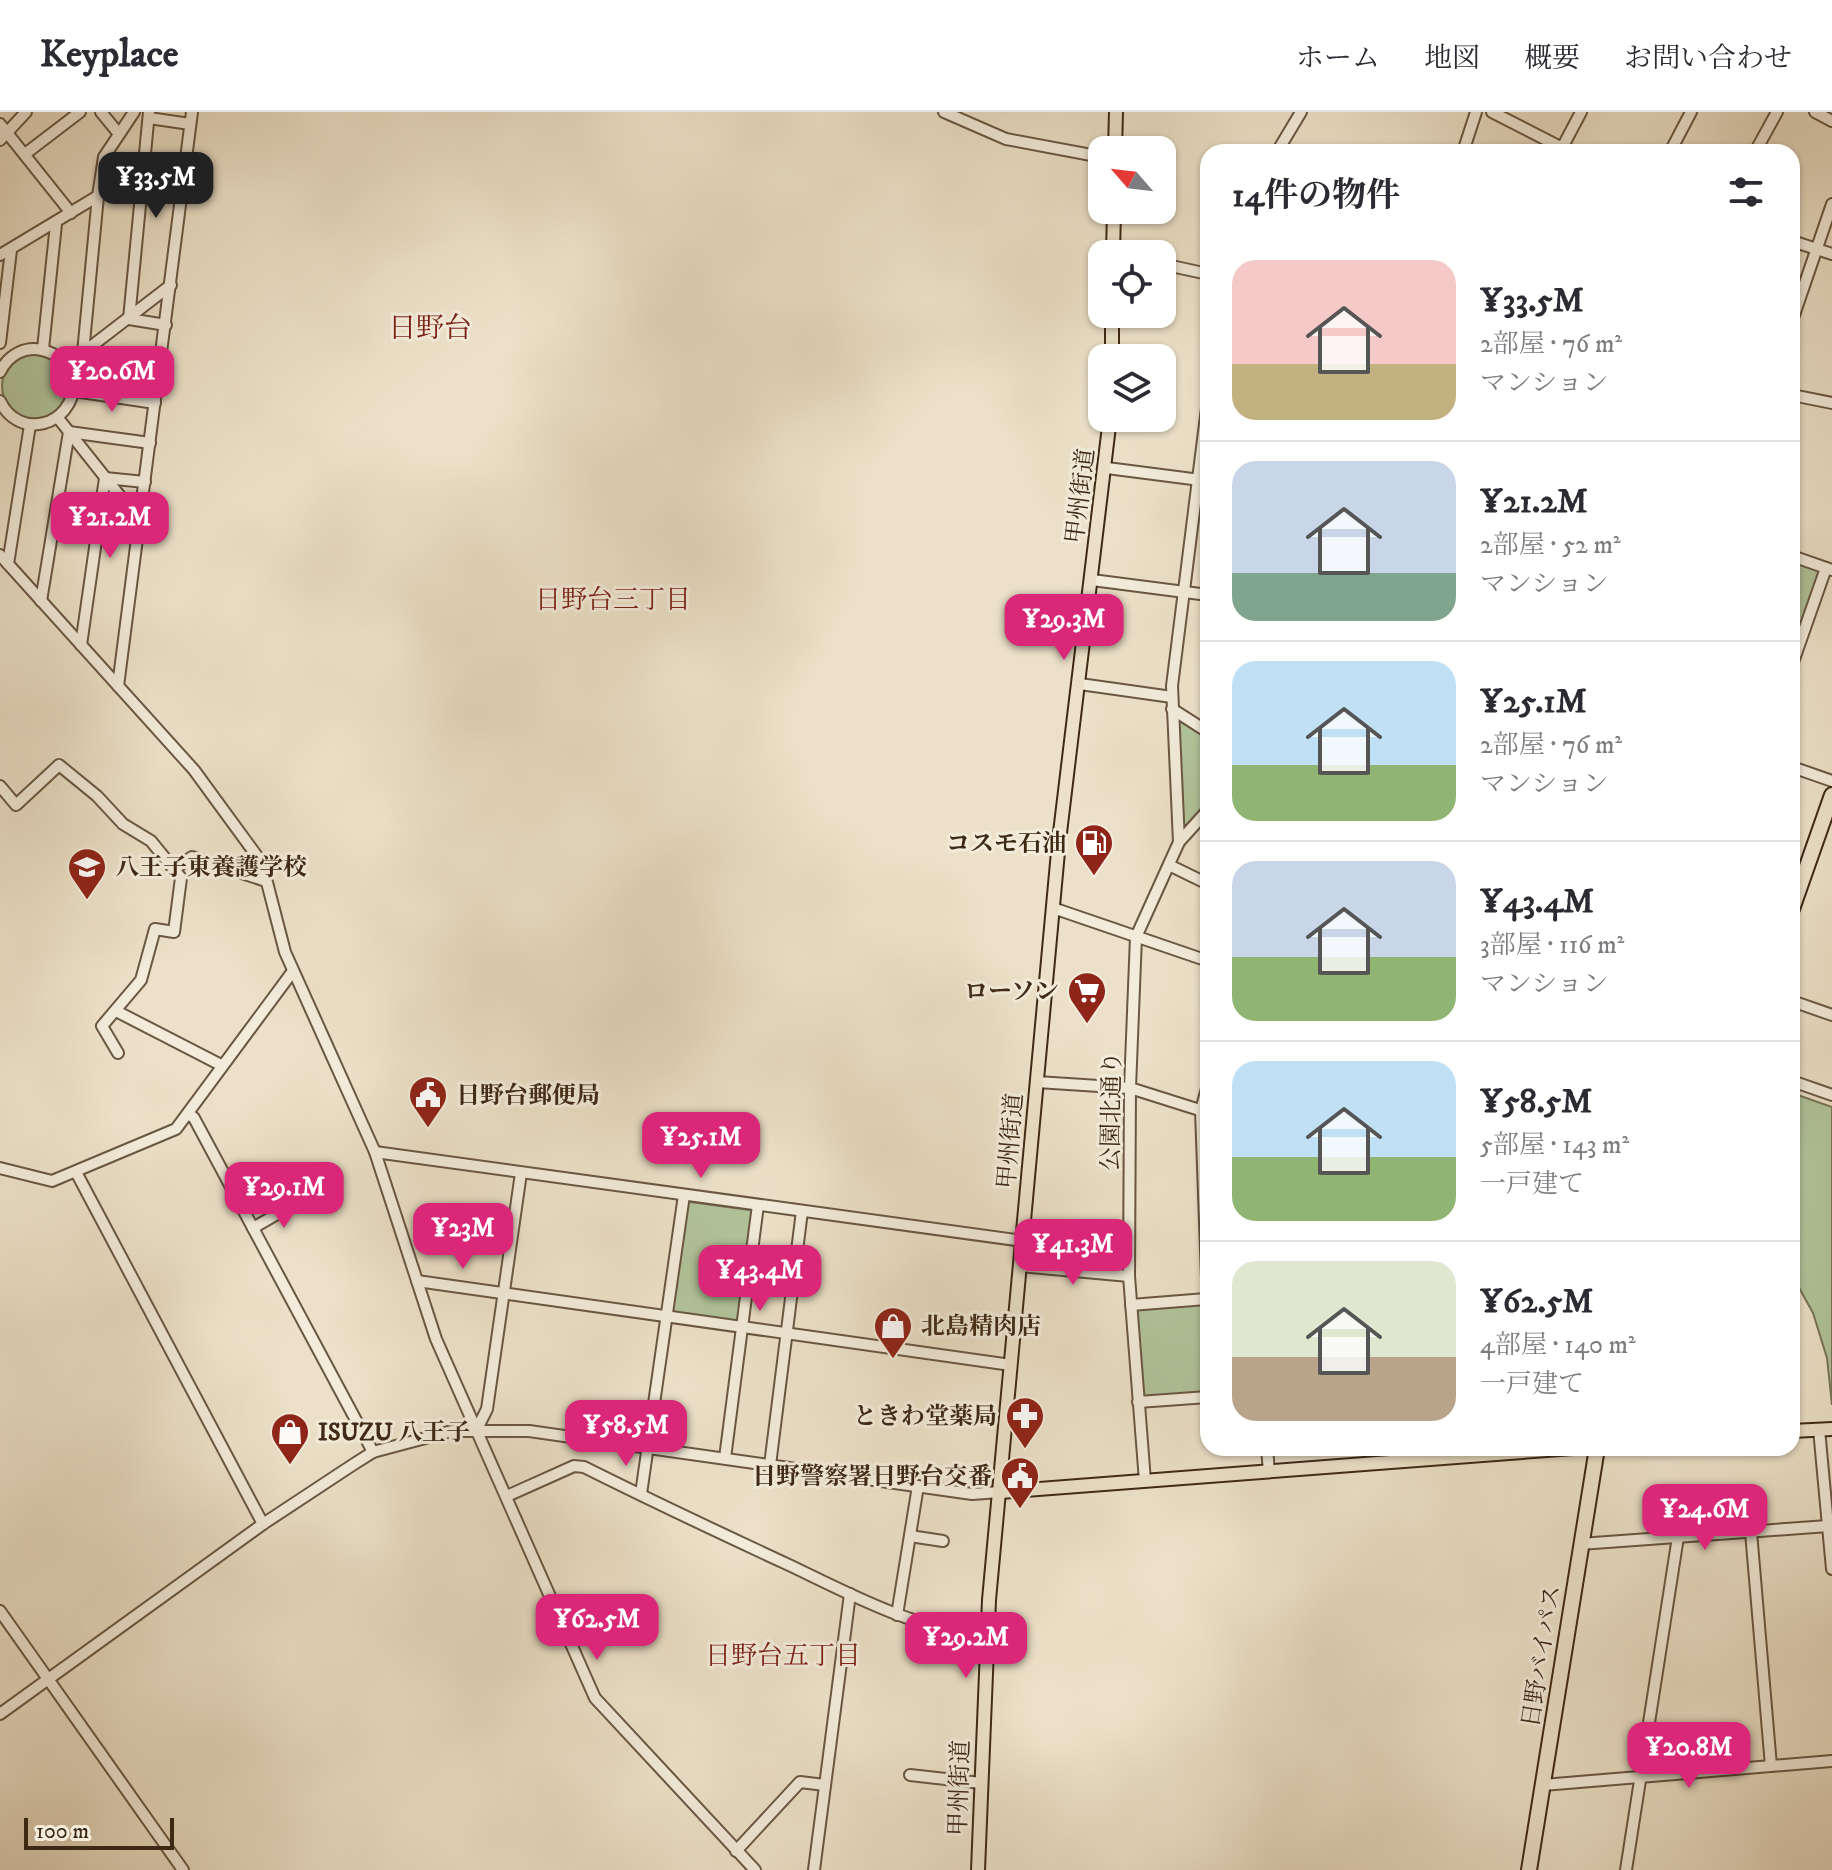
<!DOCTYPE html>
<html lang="ja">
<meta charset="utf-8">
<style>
:root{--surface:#fff;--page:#f7f7f7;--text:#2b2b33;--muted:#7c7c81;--line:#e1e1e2;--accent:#db2777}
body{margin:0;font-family:"IM FELL DW Pica","Noto Serif JP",serif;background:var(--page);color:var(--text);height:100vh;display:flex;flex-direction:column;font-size:30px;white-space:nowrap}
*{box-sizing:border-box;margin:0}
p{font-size:26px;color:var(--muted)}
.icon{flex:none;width:44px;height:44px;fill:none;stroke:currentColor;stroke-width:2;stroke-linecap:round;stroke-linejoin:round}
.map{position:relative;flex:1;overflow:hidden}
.side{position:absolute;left:1200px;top:32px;width:600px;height:1312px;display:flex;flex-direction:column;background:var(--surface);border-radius:24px;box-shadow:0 2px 6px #0004}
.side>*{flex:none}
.needle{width:52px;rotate:298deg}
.fabs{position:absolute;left:1088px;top:24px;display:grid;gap:16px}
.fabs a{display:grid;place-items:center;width:88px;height:88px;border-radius:16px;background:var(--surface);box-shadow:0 2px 6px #0004;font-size:40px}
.scale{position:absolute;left:24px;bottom:20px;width:150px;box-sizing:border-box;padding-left:8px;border:4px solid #3e2915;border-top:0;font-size:22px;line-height:28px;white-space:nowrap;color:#3e2915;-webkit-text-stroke:6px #f3ecdb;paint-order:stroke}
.price{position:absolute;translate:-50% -68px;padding:0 18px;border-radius:16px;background:var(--accent);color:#fff;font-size:26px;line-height:52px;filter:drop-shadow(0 2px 4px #0008)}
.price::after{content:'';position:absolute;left:50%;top:48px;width:24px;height:18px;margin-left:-12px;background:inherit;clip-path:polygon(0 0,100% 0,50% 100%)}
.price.on{background:#222;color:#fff}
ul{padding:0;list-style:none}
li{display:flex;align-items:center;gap:24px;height:200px;padding:0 32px}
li+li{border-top:2px solid var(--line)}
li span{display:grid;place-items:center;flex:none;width:224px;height:160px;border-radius:24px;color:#555}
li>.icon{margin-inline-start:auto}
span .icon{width:96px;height:96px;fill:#fffc;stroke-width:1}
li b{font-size:34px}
h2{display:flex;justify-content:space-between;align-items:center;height:96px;padding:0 32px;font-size:34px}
header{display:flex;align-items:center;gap:48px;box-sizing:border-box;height:112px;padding:0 40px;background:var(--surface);border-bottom:2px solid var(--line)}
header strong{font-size:38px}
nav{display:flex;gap:44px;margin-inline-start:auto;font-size:28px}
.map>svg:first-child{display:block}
</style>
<header>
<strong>Keyplace</strong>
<nav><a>ホーム</a><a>地図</a><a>概要</a><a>お問い合わせ</a></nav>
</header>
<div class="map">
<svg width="1832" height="1758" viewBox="0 0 1832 1758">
<rect width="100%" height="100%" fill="#ece1c8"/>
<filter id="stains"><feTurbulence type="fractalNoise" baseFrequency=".0025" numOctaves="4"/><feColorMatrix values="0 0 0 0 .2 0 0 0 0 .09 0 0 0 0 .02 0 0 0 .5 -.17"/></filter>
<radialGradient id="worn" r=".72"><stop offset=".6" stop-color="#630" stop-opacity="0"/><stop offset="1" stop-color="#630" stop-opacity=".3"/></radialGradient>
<g fill="#b1c49b" stroke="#787658" stroke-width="2">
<circle cx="35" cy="274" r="33"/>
<polygon points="1792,444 1826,456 1792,553"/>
<polygon points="1178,608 1208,627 1208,689 1181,719"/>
<polygon points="1792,981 1832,995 1832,1293 1827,1246 1813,1201 1792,1163"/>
<polygon points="683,1089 757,1099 742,1216 667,1205"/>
<polygon points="1206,1187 1208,1285 1138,1290 1131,1193"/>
</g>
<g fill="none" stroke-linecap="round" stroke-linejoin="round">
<g stroke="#6a5742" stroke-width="14">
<g id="minor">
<polyline points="101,0 119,22"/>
<polyline points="149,0 129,207 166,213"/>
<polyline points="944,0 1006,27 1102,45"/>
<polyline points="1492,0 1570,40"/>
<polyline points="1815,0 1832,9"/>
<polyline points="149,6 190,12"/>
<polyline points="0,12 71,101"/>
<polyline points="0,28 26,0"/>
<polyline points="1562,36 1581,0"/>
<polyline points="1277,40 1301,0"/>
<polyline points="1463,40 1476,0"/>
<polyline points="1670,40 1691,0"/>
<polyline points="1755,40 1777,0"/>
<polyline points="25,42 80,0"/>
<polyline points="98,84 83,241 160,252"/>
<polyline points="1792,129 1832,142"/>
<polyline points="0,143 98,84 104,45 134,0"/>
<polyline points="1162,152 1208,162"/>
<polyline points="1792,209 1832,92"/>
<polyline points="0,231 11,138"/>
<polyline points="43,237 56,112"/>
<polyline points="67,253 171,173"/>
<path d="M0 260C18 223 66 234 74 271 73 314 19 329 0 289"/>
<polyline points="74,279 155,291"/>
<polyline points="1792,283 1832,291"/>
<polyline points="58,306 139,408"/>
<polyline points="1107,356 1208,369"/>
<polyline points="0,443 194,658 262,751 285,840 375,1040 436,1227 595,1586 755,1758"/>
<polyline points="1792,444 1832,458"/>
<polyline points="8,452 30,313"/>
<polyline points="1092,468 1208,483"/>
<polyline points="41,489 69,320 150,331"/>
<polyline points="81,533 105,366 145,370"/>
<polyline points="1792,553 1826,456"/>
<polyline points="1080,572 1172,585"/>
<polyline points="118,574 192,0"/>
<polyline points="1172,597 1208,620"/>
<polyline points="1792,655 1832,669"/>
<polyline points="0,674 16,693 59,653 97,684 123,712 151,729 181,766 174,820 155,817 141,868 102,914 118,941"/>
<polyline points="1179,730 1172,574 1208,288"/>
<polyline points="1169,753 1208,772"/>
<polyline points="174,757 192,745 266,769"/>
<polyline points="1053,796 1208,849"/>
<polyline points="1792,889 1832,903"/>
<polyline points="116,899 221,953"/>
<polyline points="1792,969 1832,983"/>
<polyline points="1037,970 1130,976 1206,1000"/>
<polyline points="1208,973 1201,998 1208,1194"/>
<polyline points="189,1002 194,1006 373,1340"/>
<polyline points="375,1040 1023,1129"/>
<polyline points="0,1056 52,1069 176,1017 293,859"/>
<polyline points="76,1060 263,1412"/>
<polyline points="253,1116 298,1090"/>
<polyline points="1020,1154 1129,1164"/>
<polyline points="417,1169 1011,1253"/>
<polyline points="1131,1193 1206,1187"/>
<polyline points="1138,1290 1208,1285"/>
<polyline points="477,1317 487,1297 521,1061"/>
<polyline points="1819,1317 1832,1457"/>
<polyline points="1267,1336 1269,1360"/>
<polyline points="725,1346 758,1093"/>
<polyline points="770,1353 802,1099"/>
<polyline points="1145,1369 1129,1164 1130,976 1136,825 1179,730 1208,698"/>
<polyline points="641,1382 684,1083"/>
<path d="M507 1384 574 1354 584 1355C652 1389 720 1421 789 1453 852 1483 915 1518 986 1523"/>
<polyline points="1751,1420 1771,1654"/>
<polyline points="910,1424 943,1429"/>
<polyline points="1580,1432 1828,1414"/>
<polyline points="0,1499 183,1758"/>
<polyline points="897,1503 918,1374"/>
<polyline points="0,1602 263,1412 354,1352 373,1340 452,1319 529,1319 972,1382 1000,1380"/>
<polyline points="910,1663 981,1671"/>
<polyline points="1543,1673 1832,1649"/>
<polyline points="736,1739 800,1670 825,1673"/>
<polyline points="814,1758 850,1482"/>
<polyline points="1626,1758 1678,1425"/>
</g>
</g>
<g stroke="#3e2915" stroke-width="16">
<g id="major">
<polyline points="1115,38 1116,0"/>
<polyline points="1113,142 1114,98"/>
<polyline points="1112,246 1112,202"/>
<polyline points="1792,1319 1832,1317"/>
<polyline points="1000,1380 1573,1336"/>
<polyline points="978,1758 989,1488 1059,729 1110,306"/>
</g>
</g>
<g stroke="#3e2915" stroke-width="18">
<g id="highway">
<polyline points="1792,797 1832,683"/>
<polyline points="1529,1758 1597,1336"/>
</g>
</g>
<use href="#minor" stroke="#f3ecdb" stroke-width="10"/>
<use href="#major" stroke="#ece1c8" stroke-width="12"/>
<use href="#highway" stroke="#ece1c8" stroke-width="14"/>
</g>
<defs>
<g id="fuel-pin" transform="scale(2)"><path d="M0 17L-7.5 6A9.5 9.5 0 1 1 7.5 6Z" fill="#8f2418" stroke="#f3ecdb"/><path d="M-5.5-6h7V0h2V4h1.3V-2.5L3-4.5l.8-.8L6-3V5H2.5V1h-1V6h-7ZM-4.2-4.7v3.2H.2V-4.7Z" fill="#fff"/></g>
<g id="school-pin" transform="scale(2)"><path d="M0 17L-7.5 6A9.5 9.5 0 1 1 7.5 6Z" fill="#8f2418" stroke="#f3ecdb"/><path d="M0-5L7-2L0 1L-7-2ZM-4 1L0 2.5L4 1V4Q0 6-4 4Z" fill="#fff"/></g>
<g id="supermarket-pin" transform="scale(2)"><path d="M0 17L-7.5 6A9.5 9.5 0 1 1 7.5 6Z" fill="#8f2418" stroke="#f3ecdb"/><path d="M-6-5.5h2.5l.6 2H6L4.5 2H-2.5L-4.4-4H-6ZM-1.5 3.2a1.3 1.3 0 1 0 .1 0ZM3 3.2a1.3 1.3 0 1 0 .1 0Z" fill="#fff"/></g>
<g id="civic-pin" transform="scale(2)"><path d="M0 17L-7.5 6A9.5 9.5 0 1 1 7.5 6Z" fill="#8f2418" stroke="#f3ecdb"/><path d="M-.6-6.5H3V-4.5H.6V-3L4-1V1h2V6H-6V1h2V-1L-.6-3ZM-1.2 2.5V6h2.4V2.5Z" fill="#fff"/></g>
<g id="shop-pin" transform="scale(2)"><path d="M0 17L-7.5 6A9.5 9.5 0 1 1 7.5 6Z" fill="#8f2418" stroke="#f3ecdb"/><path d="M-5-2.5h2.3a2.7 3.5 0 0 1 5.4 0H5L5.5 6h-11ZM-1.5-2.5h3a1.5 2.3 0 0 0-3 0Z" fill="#fff"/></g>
<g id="pharmacy-pin" transform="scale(2)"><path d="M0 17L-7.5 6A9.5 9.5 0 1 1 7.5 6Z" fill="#8f2418" stroke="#f3ecdb"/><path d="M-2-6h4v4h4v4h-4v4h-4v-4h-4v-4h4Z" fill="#fff"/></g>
</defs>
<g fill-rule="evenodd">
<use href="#fuel-pin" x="1094" y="731"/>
<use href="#school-pin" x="87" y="755"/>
<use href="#supermarket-pin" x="1087" y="879"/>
<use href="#civic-pin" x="428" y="983"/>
<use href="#shop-pin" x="893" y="1214"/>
<use href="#pharmacy-pin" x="1025" y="1304"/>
<use href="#shop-pin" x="290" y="1320"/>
<use href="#civic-pin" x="1020" y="1364"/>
</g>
<g text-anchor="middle" stroke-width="6" stroke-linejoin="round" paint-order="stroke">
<g font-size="24" fill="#3e2915" stroke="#f3ecdb">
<text transform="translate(1080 384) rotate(-83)" y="8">甲州街道</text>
<text transform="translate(1111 999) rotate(-89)" y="8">公園北通り</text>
<text transform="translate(1010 1029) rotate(-85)" y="8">甲州街道</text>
<text transform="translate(1541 1544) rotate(-81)" y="8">日野バイパス</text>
<text transform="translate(959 1676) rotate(-88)" y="8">甲州街道</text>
</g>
<g font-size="24" font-weight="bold" fill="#3e2915" stroke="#f3ecdb" text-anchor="end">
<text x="1066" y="739">コスモ石油</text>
<text x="115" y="763" text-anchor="start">八王子東養護学校</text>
<text x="1059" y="887">ローソン</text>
<text x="456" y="991" text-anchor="start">日野台郵便局</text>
<text x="921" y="1222" text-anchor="start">北島精肉店</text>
<text x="997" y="1312">ときわ堂薬局</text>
<text x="318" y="1328" text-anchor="start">ISUZU 八王子</text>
<text x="992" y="1372">日野警察署日野台交番</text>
</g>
<g font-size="26" fill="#7a1f14" stroke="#f3ecdb">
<text x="613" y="496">日野台三丁目</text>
<text x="783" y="1552">日野台五丁目</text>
</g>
<g font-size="28" fill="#7a1f14" stroke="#f3ecdb">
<text x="430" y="225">日野台</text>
</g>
</g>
<rect width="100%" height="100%" filter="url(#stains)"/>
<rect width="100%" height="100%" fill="url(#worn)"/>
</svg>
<div class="fabs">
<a><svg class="needle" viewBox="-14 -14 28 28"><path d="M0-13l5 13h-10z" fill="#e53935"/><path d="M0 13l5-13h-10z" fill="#7c7c81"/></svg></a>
<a><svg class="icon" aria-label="locate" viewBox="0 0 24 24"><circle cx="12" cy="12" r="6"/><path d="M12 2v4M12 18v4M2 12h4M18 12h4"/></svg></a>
<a><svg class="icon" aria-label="layers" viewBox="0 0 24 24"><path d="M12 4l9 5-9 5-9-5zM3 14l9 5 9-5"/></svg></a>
</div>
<div class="scale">100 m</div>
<b class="price on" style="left:156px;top:108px">¥33.5M</b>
<b class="price" style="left:112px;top:302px">¥20.6M</b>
<b class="price" style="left:110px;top:448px">¥21.2M</b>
<b class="price" style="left:1064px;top:550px">¥29.3M</b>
<b class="price" style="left:701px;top:1068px">¥25.1M</b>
<b class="price" style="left:284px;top:1118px">¥29.1M</b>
<b class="price" style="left:463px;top:1159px">¥23M</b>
<b class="price" style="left:1073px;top:1175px">¥41.3M</b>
<b class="price" style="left:760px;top:1201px">¥43.4M</b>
<b class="price" style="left:626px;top:1356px">¥58.5M</b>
<b class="price" style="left:1705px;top:1440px">¥24.6M</b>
<b class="price" style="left:597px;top:1550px">¥62.5M</b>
<b class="price" style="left:966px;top:1568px">¥29.2M</b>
<b class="price" style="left:1689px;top:1678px">¥20.8M</b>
<section class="side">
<h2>14件の物件<svg class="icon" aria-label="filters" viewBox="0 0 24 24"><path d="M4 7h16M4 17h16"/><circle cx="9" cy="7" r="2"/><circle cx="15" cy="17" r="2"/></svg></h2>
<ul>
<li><span style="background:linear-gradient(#f6c9c9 65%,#c2b280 0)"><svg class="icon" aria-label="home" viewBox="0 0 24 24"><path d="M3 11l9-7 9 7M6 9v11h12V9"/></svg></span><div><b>¥33.5M</b><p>2部屋 · 76 m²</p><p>マンション</p></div></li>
<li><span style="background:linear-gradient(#c9d6e8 70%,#7fa58c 0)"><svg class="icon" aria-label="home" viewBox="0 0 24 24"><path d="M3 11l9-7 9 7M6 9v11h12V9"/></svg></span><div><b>¥21.2M</b><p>2部屋 · 52 m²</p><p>マンション</p></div></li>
<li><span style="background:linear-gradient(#bfe0f5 65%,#8fb573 0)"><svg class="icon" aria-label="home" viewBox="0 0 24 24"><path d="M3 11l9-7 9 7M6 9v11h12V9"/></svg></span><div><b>¥25.1M</b><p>2部屋 · 76 m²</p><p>マンション</p></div></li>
<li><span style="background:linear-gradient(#c9d6e8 60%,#8fb573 0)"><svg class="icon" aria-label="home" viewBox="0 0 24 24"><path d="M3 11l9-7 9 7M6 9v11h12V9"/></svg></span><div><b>¥43.4M</b><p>3部屋 · 116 m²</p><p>マンション</p></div></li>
<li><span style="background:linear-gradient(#bfe0f5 60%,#8fb573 0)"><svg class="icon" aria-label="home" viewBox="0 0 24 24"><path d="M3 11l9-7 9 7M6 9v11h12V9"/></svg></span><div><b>¥58.5M</b><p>5部屋 · 143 m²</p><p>一戸建て</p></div></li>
<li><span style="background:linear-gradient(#dfe7d0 60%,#b9a48a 0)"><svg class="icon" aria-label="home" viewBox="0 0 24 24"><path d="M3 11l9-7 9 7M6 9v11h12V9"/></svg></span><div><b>¥62.5M</b><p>4部屋 · 140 m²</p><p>一戸建て</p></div></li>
</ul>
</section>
</div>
